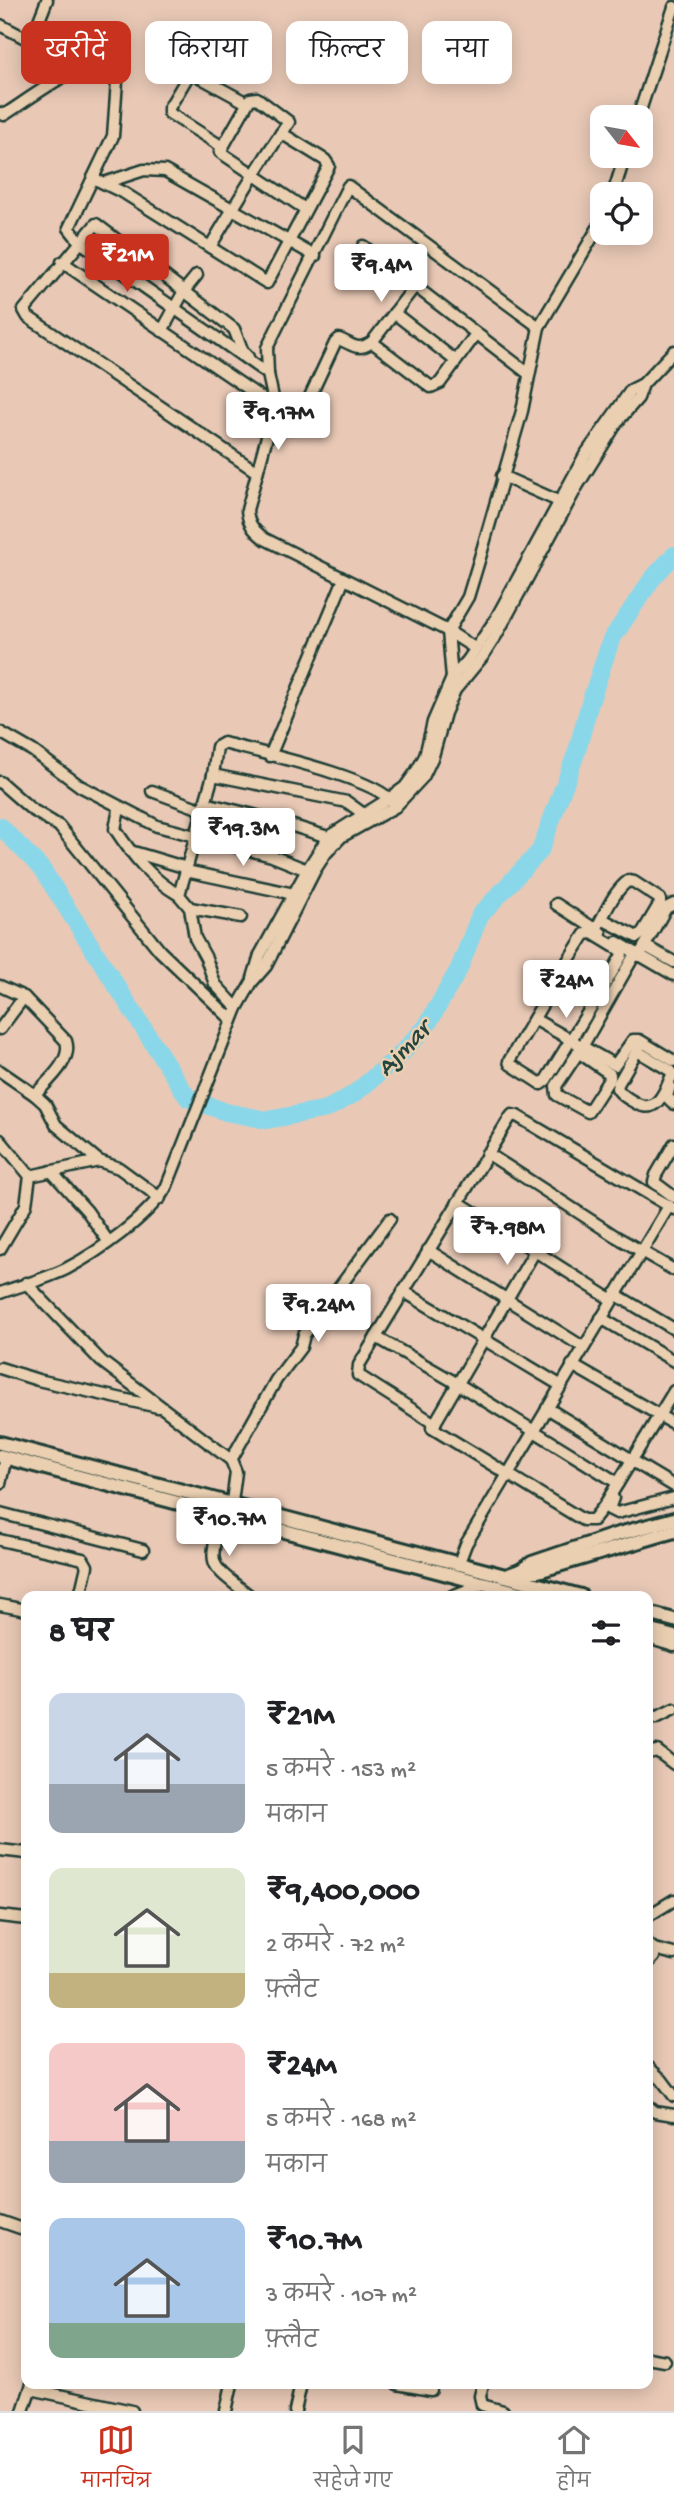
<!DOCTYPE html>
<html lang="hi">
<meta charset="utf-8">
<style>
:root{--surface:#fff;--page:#f6f6f6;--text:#202124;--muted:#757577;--line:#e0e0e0;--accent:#c8321e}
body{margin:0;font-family:"Gochi Hand","Playpen Sans Deva",sans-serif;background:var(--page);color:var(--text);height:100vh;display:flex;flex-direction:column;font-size:26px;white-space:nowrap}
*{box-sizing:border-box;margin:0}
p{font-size:23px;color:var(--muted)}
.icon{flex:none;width:38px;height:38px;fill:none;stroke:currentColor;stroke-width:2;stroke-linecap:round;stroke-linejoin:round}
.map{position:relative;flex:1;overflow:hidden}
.side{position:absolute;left:21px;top:1591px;width:632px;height:798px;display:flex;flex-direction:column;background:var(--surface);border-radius:14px;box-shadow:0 4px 18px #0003}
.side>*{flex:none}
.banner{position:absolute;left:21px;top:21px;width:634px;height:63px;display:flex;gap:14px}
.needle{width:46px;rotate:121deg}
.buttons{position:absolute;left:590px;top:105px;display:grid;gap:14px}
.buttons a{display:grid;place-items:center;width:63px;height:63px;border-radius:14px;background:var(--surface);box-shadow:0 4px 18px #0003;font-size:35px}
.price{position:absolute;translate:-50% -60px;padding:0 16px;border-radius:7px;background:#fff;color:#222;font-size:23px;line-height:46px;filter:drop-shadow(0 2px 4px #0008)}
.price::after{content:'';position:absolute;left:50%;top:42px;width:21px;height:16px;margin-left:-10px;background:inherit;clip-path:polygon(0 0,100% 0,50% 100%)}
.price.current{background:var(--accent);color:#fff}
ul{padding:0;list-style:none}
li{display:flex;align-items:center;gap:21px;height:175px;padding:0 28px}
li span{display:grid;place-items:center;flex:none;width:196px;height:140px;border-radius:14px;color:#555}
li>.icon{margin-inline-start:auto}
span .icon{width:84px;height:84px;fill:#fffc;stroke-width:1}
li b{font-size:30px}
h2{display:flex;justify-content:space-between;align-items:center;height:84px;padding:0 28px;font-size:30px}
.chip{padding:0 24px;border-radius:14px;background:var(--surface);box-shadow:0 4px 18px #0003;font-size:24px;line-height:63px}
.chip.current{background:var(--accent);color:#fff}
.dock{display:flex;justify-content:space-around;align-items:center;height:98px;border-top:2px solid var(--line);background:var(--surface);font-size:19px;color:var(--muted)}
.dock a{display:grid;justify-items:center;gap:4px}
.dock .current{color:var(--accent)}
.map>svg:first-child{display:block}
</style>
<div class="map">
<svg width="674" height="2411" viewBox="0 0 674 2411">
<rect width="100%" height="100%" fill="#e9c9b6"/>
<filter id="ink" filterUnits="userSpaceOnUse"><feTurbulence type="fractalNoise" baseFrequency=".0143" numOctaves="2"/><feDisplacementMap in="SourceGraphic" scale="14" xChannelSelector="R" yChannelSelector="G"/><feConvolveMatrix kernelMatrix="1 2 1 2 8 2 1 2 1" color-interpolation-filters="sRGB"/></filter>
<g filter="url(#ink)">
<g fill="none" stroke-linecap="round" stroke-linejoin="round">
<polyline stroke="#8ad7e9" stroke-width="18" points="0,826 42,869 188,1098 226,1112 267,1120 327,1109 354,1094 398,1057 426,1027 459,969 480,915 540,851 577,751 589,706 611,640 652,579 674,555"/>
<g stroke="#1f3d34" stroke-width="15">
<g id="minor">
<polyline points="47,0 31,41 36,51 73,70"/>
<polyline points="0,25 31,41"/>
<polyline points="174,63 247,103"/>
<polyline points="191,71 169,108 169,113 221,146"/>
<path d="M0 113 4 115C25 102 94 50 116 59L118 67 113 136 69 228 80 242 268 374 267 348 348 186 539 327"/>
<polyline points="638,117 674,7"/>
<polyline points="93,178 124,193 267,283 329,166 325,160 281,133"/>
<polyline points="104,183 144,170 165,171 315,256"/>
<polyline points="613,194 625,156"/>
<polyline points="363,246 529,374"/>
<path d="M210 247C235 205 260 162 289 122L257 98 250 99 220 152 305 209"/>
<path d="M62 262 275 407 247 510C248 524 254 531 265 539L448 631 476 649"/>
<polyline points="394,313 456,361"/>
<polyline points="162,331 184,291 197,275"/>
<polyline points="372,342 415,286"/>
<polyline points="248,357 243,352 234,329 96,224 24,310 28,317 257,472"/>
<polyline points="265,371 268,374 275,407"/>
<path d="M306 405 335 343 339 339C354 345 357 352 372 342L431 387 440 383 476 334"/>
<polyline points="502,476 558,501"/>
<polyline points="455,680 452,678 448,631 468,597 481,554 522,411 539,327 602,221"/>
<polyline points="0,732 33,751 80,786 157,826 272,856 307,870"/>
<polyline points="270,756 344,579"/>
<polyline points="213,775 347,802 365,815"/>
<polyline points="0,782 31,809 59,826 160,951 232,1020"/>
<polyline points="152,791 203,810"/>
<polyline points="205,803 274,820 328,837"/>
<path d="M119 809 115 829C133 856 150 878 179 895"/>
<polyline points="130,851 187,868"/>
<polyline points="186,871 294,894"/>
<polyline points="556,904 601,933"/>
<polyline points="190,908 241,917"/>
<path d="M596 929C605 914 613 892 628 881L634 882 660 899V903L642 933 637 937 602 919"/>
<polyline points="617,942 674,975"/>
<polyline points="645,946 674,962"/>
<polyline points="639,956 666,908 674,904"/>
<polyline points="253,978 260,955 307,870 328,837 390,798 405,787 416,772 425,756 433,722 452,678 468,660 495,620 585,455 631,390 643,384 674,351"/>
<path d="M560 980C571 983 588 994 593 1004L546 1080 541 1084 510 1064 509 1061 556 981Z"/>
<path d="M0 986 24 997 66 1041C73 1061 47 1081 35 1095L45 1104 56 1125 99 1161"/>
<polyline points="599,995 622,955 620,950 592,933 585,934 566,964 567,973 608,1001"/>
<path d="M237 1008 215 984 206 958 195 938 190 908 179 895 213 775 217 747 224 743C257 752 376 778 392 802"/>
<polyline points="534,1019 615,1065 633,1040 639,1040 674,1061"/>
<polyline points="0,1029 24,997"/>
<path d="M637 1051 671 1071 672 1075C664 1094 656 1116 634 1102 627 1098 621 1095 617 1088L618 1084 642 1042"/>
<polyline points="578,1052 610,1074 610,1078 588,1112 557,1095 556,1086 582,1047 635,954"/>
<polyline points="0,1071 35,1095"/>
<polyline points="670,1086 667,1097 674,1104"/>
<polyline points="0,1140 30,1176"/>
<polyline points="674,1144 656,1175 654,1182 674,1197"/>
<polyline points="487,1153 615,1236 674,1270"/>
<polyline points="51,1171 87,1211 108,1241"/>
<polyline points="458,1202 612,1300"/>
<polyline points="0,1249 26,1205 30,1176 99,1161 119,1168 160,1198"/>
<polyline points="428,1250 583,1347"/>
<polyline points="535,1251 432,1428 583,1520 593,1520 604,1506 674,1391"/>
<polyline points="26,1283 101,1361 231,1460 236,1472 232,1502"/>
<polyline points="403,1291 560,1385"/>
<path d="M0 1293C22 1285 46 1279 66 1269 100 1251 145 1219 166 1188L237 1008 252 982 266 966 315 870 326 853 341 837 395 807 423 777 433 756 445 713 455 690 483 656 497 634 578 485 618 421 638 398 643 384"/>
<polyline points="615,1294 674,1329"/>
<polyline points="601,1318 674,1361"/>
<polyline points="376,1337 458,1384 618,1483"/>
<polyline points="572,1365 659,1415"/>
<polyline points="0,1368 38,1380 158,1407"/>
<polyline points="547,1408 632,1460"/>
<polyline points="662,1417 674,1424"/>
<polyline points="435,1424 358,1375 359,1365 509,1119 512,1115 517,1116 674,1209"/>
<polyline points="231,1460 276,1380 301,1347 304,1335 390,1219"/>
<polyline points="634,1462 674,1486"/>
<polyline points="0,1484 6,1457"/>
<polyline points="613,1498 609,1509 617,1513 674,1498"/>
<polyline points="0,1513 143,1550"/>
<path d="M222 1514C208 1568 207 1562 250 1596"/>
<polyline points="0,1540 83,1559 87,1566 80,1596"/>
<polyline points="458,1565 466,1544 669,1206"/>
<polyline points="452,1596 486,1583"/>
<polyline points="0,1605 26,1610"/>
<polyline points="648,1638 674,1646"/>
<polyline points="648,1712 656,1718 674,1709"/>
<polyline points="648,1753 657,1751 674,1764"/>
<polyline points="0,1850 26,1853"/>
<polyline points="0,1916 26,1919"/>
<polyline points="648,1916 674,1900"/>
<polyline points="648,1944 654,1949 654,1957 648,1963"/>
<polyline points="654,1949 674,1954"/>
<polyline points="648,2067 662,2080 674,2096"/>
<polyline points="648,2106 655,2112 674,2115"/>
<polyline points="0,2221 26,2230"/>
<polyline points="648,2358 665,2361"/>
<polyline points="397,2384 431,2390"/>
<polyline points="483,2384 480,2396 482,2405 503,2411"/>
<polyline points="31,2389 132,2411"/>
<polyline points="23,2411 32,2384"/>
<polyline points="226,2411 232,2384"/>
<polyline points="295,2411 301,2384"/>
</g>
</g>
<g stroke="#1f3d34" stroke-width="18">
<g id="tertiary">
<polyline points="0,1443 581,1596"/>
<polyline points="0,1456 531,1596"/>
<polyline points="520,1571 532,1563 615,1535 674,1519"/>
<polyline points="506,1576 520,1571 538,1571 674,1531"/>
<polyline points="648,1613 674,1620"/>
<polyline points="648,1630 674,1637"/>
</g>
</g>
<use href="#minor" stroke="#eacfb1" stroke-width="10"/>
<use href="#tertiary" stroke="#eacfb1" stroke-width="12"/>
</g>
</g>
<g text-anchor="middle" stroke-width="5" stroke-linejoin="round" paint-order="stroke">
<g font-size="26" font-style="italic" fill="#24453d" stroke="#eacfb1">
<text transform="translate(402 1047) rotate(-46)" y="9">Ajmar</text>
</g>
</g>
</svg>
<div class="buttons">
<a><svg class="needle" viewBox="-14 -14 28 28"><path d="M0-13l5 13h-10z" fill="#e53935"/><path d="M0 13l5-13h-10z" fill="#757577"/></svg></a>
<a><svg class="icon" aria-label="locate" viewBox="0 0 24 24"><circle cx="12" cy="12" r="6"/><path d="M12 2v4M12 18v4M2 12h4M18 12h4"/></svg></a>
</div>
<b class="price current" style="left:127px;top:294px">₹21M</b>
<b class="price" style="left:381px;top:304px">₹9.4M</b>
<b class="price" style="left:278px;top:452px">₹9.17M</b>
<b class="price" style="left:243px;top:868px">₹19.3M</b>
<b class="price" style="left:566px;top:1020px">₹24M</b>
<b class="price" style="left:507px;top:1267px">₹7.98M</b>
<b class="price" style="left:318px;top:1344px">₹9.24M</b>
<b class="price" style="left:229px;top:1558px">₹10.7M</b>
<div class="banner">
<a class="chip current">खरीदें</a>
<a class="chip">किराया</a>
<a class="chip">फ़िल्टर</a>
<a class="chip">नया</a>
</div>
<section class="side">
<h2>8 घर<svg class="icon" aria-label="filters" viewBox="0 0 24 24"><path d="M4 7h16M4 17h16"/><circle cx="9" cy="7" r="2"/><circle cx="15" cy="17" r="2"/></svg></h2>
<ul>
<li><span style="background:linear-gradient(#c9d6e8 65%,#9aa5b1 0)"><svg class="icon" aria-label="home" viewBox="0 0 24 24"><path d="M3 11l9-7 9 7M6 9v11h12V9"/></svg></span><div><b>₹21M</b><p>5 कमरे · 153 m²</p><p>मकान</p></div></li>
<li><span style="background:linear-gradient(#dfe7d0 75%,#c2b280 0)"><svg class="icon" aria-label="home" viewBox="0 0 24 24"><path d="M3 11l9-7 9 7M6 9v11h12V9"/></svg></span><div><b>₹9,400,000</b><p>2 कमरे · 72 m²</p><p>फ़्लैट</p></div></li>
<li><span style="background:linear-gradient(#f6c9c9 70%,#9aa5b1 0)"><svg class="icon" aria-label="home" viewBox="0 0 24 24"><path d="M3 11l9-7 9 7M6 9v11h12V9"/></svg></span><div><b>₹24M</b><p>5 कमरे · 168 m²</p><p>मकान</p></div></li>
<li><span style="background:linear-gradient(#a9c7e8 75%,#7fa58c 0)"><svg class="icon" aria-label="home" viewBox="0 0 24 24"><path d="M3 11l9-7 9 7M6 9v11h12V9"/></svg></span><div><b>₹10.7M</b><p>3 कमरे · 107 m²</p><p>फ़्लैट</p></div></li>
</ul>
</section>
</div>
<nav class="dock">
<a class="current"><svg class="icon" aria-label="map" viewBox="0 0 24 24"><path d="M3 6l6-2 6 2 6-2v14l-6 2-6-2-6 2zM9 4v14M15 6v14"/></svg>मानचित्र</a>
<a><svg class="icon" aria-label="saved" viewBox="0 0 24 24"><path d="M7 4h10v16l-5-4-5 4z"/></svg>सहेजे गए</a>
<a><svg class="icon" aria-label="home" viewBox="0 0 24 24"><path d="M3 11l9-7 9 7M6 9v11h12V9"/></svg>होम</a>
</nav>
